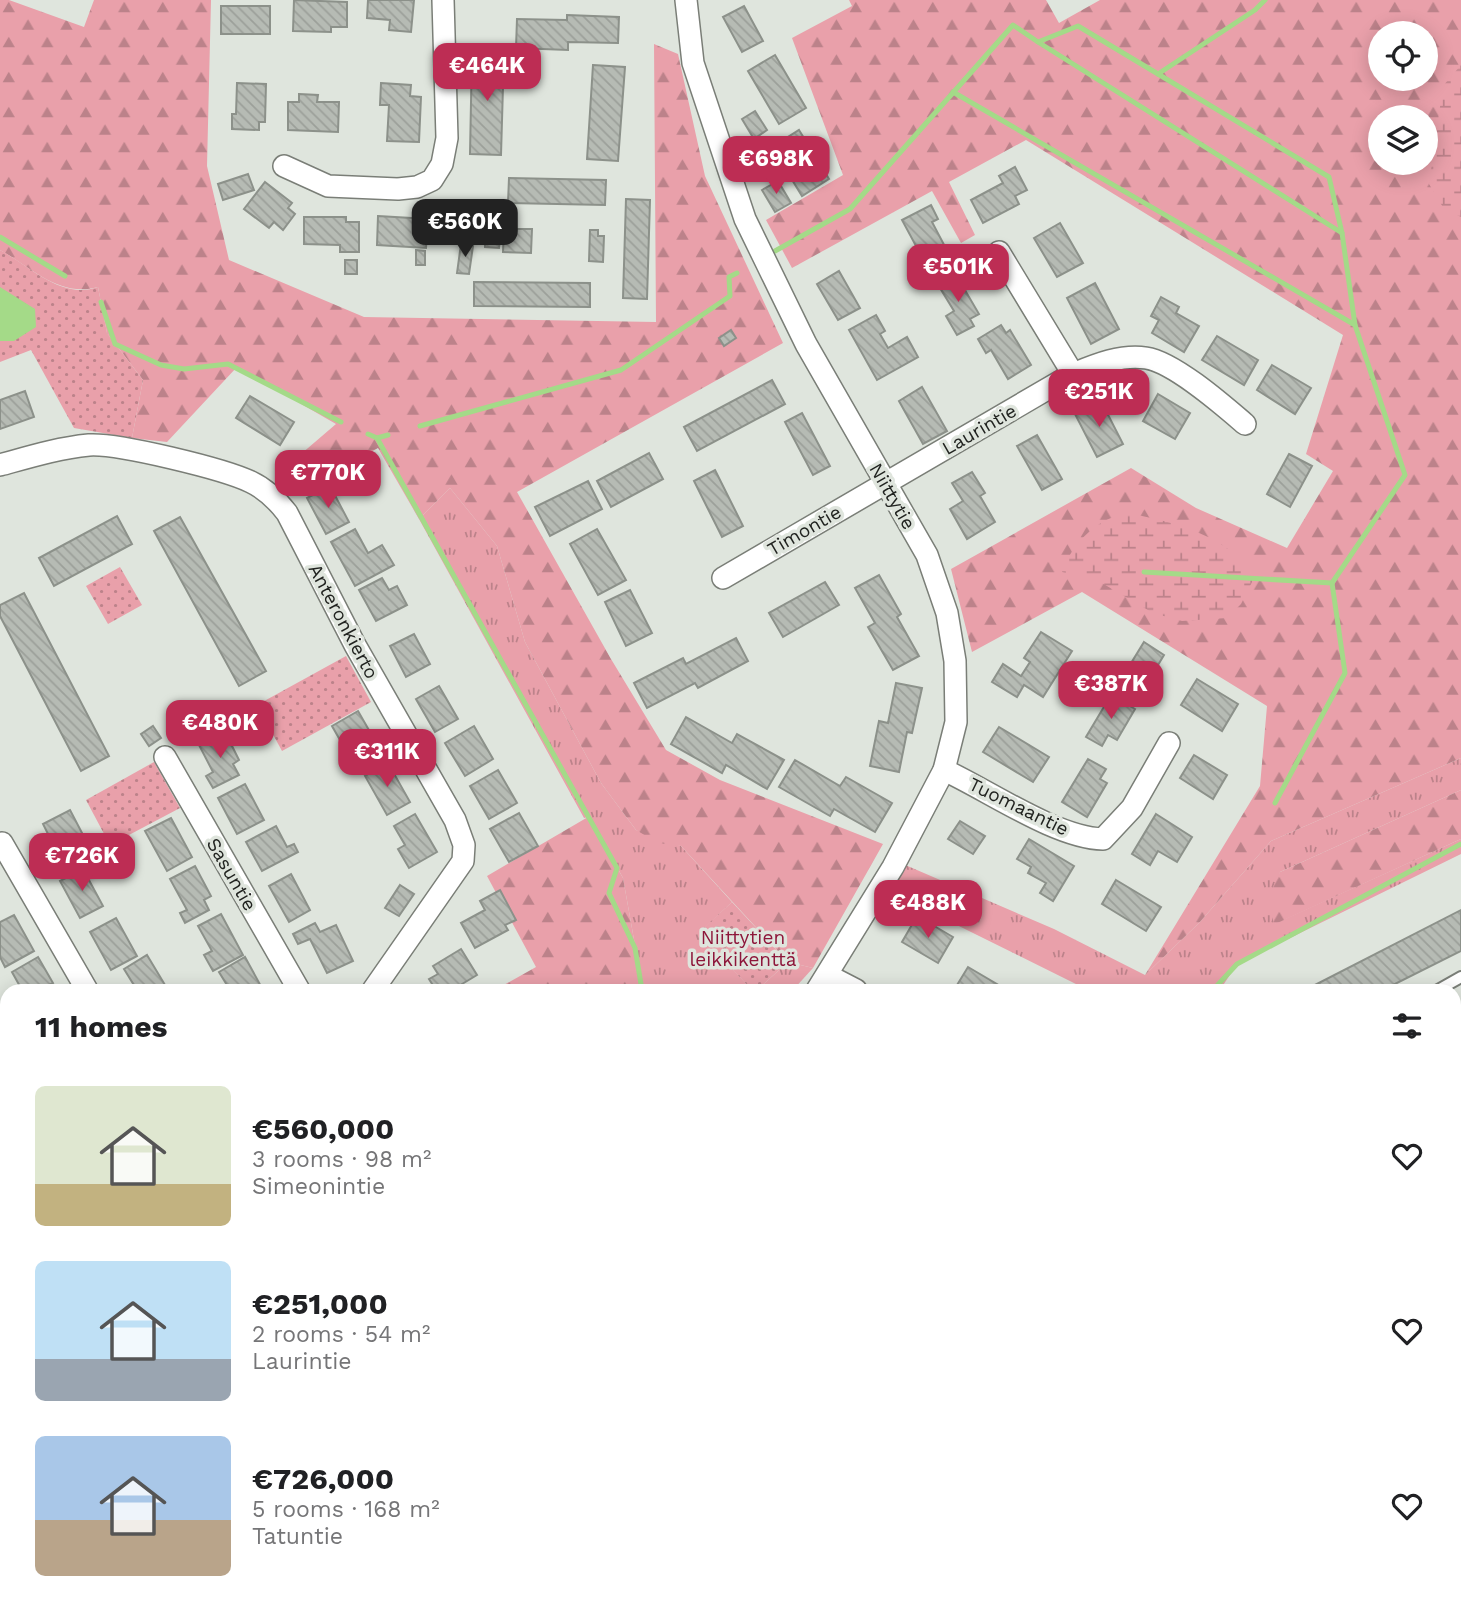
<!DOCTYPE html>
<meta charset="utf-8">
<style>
:root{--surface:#fff;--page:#f2f2f2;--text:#202124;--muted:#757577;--accent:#bd2d54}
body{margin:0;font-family:"Work Sans",sans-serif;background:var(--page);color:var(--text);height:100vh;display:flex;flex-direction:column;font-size:26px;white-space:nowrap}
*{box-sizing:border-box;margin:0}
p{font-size:23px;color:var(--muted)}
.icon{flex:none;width:38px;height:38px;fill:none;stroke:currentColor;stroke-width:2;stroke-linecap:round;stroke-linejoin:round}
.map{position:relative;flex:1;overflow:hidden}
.sheet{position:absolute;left:0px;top:984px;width:1461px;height:625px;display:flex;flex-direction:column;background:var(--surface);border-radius:21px 21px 0 0;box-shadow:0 4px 18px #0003}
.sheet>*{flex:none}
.buttons{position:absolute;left:1368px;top:21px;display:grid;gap:14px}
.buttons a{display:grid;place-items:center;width:70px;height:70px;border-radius:50%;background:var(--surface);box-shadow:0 4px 18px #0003;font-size:35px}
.price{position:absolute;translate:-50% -60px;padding:0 16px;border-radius:14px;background:var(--accent);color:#fff;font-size:23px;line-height:46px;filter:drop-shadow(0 2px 4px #0008)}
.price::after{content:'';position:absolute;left:50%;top:42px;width:21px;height:16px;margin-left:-10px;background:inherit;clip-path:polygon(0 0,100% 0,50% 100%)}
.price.active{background:#222;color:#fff}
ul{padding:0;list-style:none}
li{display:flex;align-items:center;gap:21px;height:175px;padding:0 35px}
li span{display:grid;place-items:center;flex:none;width:196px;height:140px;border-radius:10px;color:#555}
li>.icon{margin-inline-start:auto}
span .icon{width:84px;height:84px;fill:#fffc;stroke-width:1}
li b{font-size:30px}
h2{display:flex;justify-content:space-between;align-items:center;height:84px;padding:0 35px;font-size:30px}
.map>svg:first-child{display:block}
</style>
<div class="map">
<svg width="1461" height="1608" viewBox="0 0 1461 1608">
<defs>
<pattern id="grass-tufts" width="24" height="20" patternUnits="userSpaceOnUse" patternTransform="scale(1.75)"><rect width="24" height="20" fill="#e9a0aa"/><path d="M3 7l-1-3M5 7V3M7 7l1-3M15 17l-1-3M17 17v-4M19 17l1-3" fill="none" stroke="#bc828a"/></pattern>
<pattern id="forest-firs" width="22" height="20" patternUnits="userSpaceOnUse" patternTransform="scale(1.75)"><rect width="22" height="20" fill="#e9a0aa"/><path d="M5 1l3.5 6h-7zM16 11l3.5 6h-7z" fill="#bc828a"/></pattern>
<pattern id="wetland-marsh" width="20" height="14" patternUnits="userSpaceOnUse" patternTransform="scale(1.75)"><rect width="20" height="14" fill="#e9a0aa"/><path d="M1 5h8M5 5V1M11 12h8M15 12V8" fill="none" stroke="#bc828a"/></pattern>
<pattern id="park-dots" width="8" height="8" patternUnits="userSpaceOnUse" patternTransform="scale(1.75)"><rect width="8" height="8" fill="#e9a0aa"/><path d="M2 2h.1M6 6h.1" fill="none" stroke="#bc828a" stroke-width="1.8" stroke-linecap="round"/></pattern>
<pattern id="building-back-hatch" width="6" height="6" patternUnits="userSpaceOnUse" patternTransform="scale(1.75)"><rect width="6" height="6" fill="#b6bbb4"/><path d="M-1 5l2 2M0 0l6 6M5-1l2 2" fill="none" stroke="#9ca09a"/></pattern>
</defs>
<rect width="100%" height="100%" fill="#dfe5dd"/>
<g fill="url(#grass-tufts)">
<polygon points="450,488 497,546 525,642 601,783 636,830 681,846 732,902 699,933 752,990 643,990 623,878 589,817 584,818 419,519"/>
<polygon points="1461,758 1461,790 1280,872 1274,924 1461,839 1461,854 1237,964 1220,990 1088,990 886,890 903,864 1054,929 1145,975 1199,923 1271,841"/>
<polygon points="788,962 813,968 793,990 757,990"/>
</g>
<g fill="url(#forest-firs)" fill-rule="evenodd">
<path d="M0 0H9L84 27 94 0H211L207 166 229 260 364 317 656 322 654 44 678 54 705 176 783 343 517 492 611 659 666 750 720 780 883 844 813 968 788 962 681 846 658 843 636 830 601 783 525 642 497 546 450 488 419 519 378 448 292 495 278 484 280 472 336 424 237 367 167 442 132 438 143 380 107 333 98 287C59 298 31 267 0 250Z"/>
<path d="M849 0H1046L1059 23 1100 0H1461V758L1271 841 1199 923 1145 975 1260 786 1267 706 1082 592 972 652 951 569 1131 468 1196 508 1287 548 1333 471 1306 454 1343 335 1026 140 949 182 975 235 961 243 932 191 792 268 766 220 843 175 792 38 852 6ZM1381 33H1426V79H1381ZM1381 117H1426V163H1381Z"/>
<polygon points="1461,790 1461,839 1273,925 1273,887 1280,872"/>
<polygon points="588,817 623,878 643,990 495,990 536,967 487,876"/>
<polygon points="7,1080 7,1154 0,1151 0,1084"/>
<polygon points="0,1363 7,1366 7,1601 180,1601 178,1608 0,1608"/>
<polygon points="512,1601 766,1601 803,1608 508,1608"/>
<polygon points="1254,1601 1434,1601 1382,1608 1192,1608"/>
</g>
<g fill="url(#wetland-marsh)">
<polygon points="1461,65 1461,217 1444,209 1429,184 1443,86"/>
<path d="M1129 513C1175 523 1230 535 1254 578L1241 604 1227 618 1182 621 1153 613 1095 579 1062 572C1072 543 1098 517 1129 513Z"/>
</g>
<g fill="url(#park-dots)">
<path d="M0 250C30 266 61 300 98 287L107 333 143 380 132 438 74 428 31 350 0 362Z"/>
<polygon points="120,567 142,605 108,624 86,586"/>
<polygon points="346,656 371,702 282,751 257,705"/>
<polygon points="154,762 180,808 110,845 86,800"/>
<polygon points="732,902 788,962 757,990 752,990 698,933"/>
</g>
<polygon fill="#a4da88" points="0,287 35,309 36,327 14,341 0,341"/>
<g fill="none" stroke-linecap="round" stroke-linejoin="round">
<g stroke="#a4da88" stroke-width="5">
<polyline points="1038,42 1342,233"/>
<polyline points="1158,74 1329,177 1342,233 1355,325"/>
<polyline points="953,92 1355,325 1405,475 1332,583 1144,572"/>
<polyline points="0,237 65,276"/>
<polyline points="775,251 850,209 1013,25 1038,42 1078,26 1158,74 1255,10 1265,0"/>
<polyline points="101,302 115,344 161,365 184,369 228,364 341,422"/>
<polyline points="420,426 621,370 730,296 729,277 737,273"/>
<polyline points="368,434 377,438 617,868 609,893 635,948 642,990"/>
<polyline points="377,438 388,435"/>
<polyline points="1275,803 1345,673 1332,583"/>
<polyline points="1213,990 1237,964 1461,844"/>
<polyline points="0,1428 7,1432"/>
</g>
</g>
<g fill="url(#building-back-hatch)" stroke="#8c918a" stroke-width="2">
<polygon points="294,0 347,2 347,27 331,27 331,32 293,31"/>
<polygon points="368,0 414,0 411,32 389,30 390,20 367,18"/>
<rect x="221" y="6" width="49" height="28"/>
<polygon points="744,6 763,41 742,52 723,17"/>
<polygon points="567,15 619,17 618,43 568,42 568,50 516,48 517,19 567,20"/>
<polygon points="472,51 504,52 501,155 470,154"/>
<polygon points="775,55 806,108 779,124 748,71"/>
<polygon points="593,65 625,67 618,161 587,159"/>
<polygon points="237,83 266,84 265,122 259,122 259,130 232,129 232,114 236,114"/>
<polygon points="381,83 411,85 410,96 421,97 419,142 387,141 389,105 380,105"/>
<polygon points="299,94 318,95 317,102 339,102 338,132 288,130 288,102 299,102"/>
<polygon points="755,111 767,130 754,139 742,119"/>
<polygon points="799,130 829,179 802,196 772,147"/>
<polygon points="1015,167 1027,190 1015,196 1019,204 983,223 971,200 1003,183 999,176"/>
<polygon points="248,174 254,190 223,200 218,184"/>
<polygon points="509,178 606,180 605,205 508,203"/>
<polygon points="778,181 791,203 775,212 762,190"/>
<polygon points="265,182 292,203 288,208 295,214 283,230 274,222 269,228 244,209"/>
<polygon points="626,199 650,200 647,299 623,298"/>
<polygon points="931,205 938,219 932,222 952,260 930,272 902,220"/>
<polygon points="378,216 428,219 426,248 377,245"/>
<polygon points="304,217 346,217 346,222 359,222 359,252 340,252 340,245 304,244"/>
<polygon points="1060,223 1083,263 1057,277 1034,238"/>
<polygon points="504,229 532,229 531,253 503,252"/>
<polygon points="590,230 598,230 598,236 604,236 603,262 589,261"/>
<polygon points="485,238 500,238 499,248 485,247"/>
<polygon points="461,244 473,246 469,274 457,273"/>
<polygon points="416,250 425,251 425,265 416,265"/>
<rect x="345" y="260" width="12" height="14"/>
<polygon points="839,271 860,308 838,320 817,284"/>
<polygon points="955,273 979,314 970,319 974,326 957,335 946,316 954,311 937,283"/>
<polygon points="474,282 590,283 590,307 474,306"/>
<polygon points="1095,283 1119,329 1091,344 1067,298"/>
<polygon points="1161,297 1179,307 1176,313 1199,326 1184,352 1152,333 1159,320 1151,316"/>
<polygon points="876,315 885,331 880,334 888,348 907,337 918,357 877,380 849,330"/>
<polygon points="1001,325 1006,333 1010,330 1031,365 1008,379 991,350 986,353 978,339"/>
<polygon points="731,330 736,338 724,346 719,338"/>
<polygon points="1217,336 1258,360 1244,385 1202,360"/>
<polygon points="1272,365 1311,388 1295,414 1257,390"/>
<polygon points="772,380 785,404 697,451 684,427"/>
<polygon points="922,387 947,431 923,444 899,401"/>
<polygon points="25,391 34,417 0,429 0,400"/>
<polygon points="1158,394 1190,413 1175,439 1143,421"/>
<polygon points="250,396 294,422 280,445 236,418"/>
<polygon points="1101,401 1123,444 1097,457 1075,414"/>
<polygon points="802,413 830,466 813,475 785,422"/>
<polygon points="1037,435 1062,479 1042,490 1017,446"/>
<polygon points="649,453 663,479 611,507 597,481"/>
<polygon points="1289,454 1312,466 1290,507 1267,494"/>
<polygon points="715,470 743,526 722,537 694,481"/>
<polygon points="972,472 985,493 980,496 995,522 967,539 950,509 963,501 952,483"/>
<polygon points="588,481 602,509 550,536 535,507"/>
<polygon points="330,486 349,522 326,534 307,498"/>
<polygon points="117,516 132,544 54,586 39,558"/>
<polygon points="180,517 266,671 239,686 154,531"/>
<polygon points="355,529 368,553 382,545 394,565 355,586 331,542"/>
<polygon points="597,529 626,580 598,595 570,544"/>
<polygon points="879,575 901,614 897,617 919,656 893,670 868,627 875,623 855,588"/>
<polygon points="382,578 389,590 397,586 407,605 376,621 359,590"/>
<polygon points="825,582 839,605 783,637 769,613"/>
<polygon points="630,590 652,633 626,646 605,602"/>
<polygon points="24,593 109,756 81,771 0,616 0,605"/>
<polygon points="1041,632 1072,651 1043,697 1024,685 1017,697 992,682 1003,664 1021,676 1030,662 1024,658"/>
<polygon points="414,634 430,664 406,677 390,646"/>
<polygon points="736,638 748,661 698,688 695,683 647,708 634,683 683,658 686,664"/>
<polygon points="1144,642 1164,655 1143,690 1122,678"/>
<polygon points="1197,679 1238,704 1222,731 1181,705"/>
<polygon points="896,683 922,688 912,733 907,732 899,772 870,766 879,721 888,723"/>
<polygon points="439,686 458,719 435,732 416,699"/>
<polygon points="1111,695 1135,709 1117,740 1108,735 1102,746 1086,737"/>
<polygon points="358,711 382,753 356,768 332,726"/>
<polygon points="686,717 732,743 737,734 784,760 767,789 726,765 722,773 671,744"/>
<polygon points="153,726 161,738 149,746 141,734"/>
<polygon points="474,726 493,759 465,776 445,743"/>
<polygon points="999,727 1049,757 1033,782 983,752"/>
<polygon points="225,732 239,760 233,764 239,775 213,788 206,776 213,772 199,745"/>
<polygon points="1194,755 1227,775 1213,799 1180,778"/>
<polygon points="1088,759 1106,769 1100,779 1107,783 1087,817 1062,802"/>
<polygon points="795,760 840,786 846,777 892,803 875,832 834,809 830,816 779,787"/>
<polygon points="388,763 410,802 387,815 365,776"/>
<polygon points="498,770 517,803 489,819 470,786"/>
<polygon points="245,784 264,820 237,834 218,798"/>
<polygon points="70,810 93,854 65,868 43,824"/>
<polygon points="519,813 538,846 509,862 490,829"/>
<polygon points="415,814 437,852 409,868 398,849 405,845 394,826"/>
<polygon points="1156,814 1192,837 1177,862 1158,851 1150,865 1132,854"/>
<polygon points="171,818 192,857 167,871 145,831"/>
<polygon points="960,821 985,836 973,854 948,839"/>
<polygon points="276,826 287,847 294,844 298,852 262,871 246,842"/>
<polygon points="1029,839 1074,866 1053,901 1040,893 1046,883 1028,873 1031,867 1017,859"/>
<polygon points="195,866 211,896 204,900 209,910 185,923 180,913 187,910 170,879"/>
<polygon points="83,869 103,906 80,918 60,881"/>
<polygon points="291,874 310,910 289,922 269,886"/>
<polygon points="1116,880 1161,907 1146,931 1102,904"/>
<polygon points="400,885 414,894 399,916 385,908"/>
<polygon points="500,890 516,920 505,925 508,930 475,948 461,923 485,910 480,901"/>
<polygon points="1461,910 1461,951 1383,990 1310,990 1309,988"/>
<polygon points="221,914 243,955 213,971 204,955 212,951 198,926"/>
<polygon points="14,915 34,951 5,967 0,957 0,922"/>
<polygon points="917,916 953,937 938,963 902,942"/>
<polygon points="116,918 137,956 111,970 90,932"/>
<polygon points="315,923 320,932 336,925 353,961 327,973 310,939 298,944 293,934"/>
<polygon points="461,949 477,975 452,990 436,990 429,979 438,974 433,966"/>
<polygon points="147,955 168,990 137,990 124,969"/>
<polygon points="38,957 53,983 47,986 49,990 22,990 12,972"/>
<polygon points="245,957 263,990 230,990 219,972"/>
<polygon points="968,967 1007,990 954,990"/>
<polygon points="1461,1029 1461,1095 1454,1100 1454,1034"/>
<polygon points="1461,1261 1461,1289 1454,1280 1454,1266"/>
<polygon points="273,1601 286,1601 298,1608 269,1608"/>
</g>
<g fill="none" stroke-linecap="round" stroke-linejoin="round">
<g stroke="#7a7e77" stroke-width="14">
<g id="service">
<polyline points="1438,990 1461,977"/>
<polyline points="1454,1122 1461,1116"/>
<polyline points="1454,1314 1461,1324"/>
</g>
</g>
<g stroke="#7a7e77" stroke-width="24">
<g id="minor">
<polyline points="686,0 693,63 745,219 806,344 927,555 947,613 955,661 956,722 944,770 893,867 817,990"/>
<polyline points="284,166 328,186 398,189 417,187 432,180 442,164 447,138 443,0"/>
<polyline points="999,252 1073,374"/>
<path d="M0 465C29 457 58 448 89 445 118 443 224 469 251 482 266 489 277 500 287 513L355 645 455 820 464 845 463 861 373 990"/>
<path d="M723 578 1073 374C1095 365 1121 354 1146 358 1174 362 1224 406 1245 424"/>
<polyline points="165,757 299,990"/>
<path d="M944 770C988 790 1056 838 1103 839L1132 808 1169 743"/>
<polyline points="2,843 87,990"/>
<polyline points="827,975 856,990"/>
<polyline points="1454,1184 1461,1179"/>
<polyline points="1105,1601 1106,1608"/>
</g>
</g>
<g stroke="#7a7e77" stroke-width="30">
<g id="tertiary">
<polyline points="0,1185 7,1188"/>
<polyline points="220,1608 223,1601"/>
</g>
</g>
<g stroke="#c1c1c1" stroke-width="35">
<g id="primary">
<polyline points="0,1296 7,1299"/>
<polyline points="1454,1529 1461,1528"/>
</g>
</g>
<use href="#service" stroke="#fff" stroke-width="10"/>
<use href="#minor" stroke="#fff" stroke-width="21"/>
<use href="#tertiary" stroke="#fff" stroke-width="26"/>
<use href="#primary" stroke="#f9cbd2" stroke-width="32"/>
</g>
<g text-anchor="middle" stroke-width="7" stroke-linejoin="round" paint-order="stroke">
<g font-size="19" fill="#212320" stroke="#dfe5dd">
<text transform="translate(979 429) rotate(-30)" y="7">Laurintie</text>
<text transform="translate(893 496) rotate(60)" y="7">Niittytie</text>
<text transform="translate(804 530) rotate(-30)" y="7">Timontie</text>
<text transform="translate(344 621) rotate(62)" y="7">Anteronkierto</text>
<text transform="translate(1019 806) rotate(26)" y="7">Tuomaantie</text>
<text transform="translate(232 874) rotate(60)" y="7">Sasuntie</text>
</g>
<g font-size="19" fill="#8d163a" stroke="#dfe5dd">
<text x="743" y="944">Niittytien<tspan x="743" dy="22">leikkikenttä</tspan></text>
</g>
</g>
</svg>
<div class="buttons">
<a><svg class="icon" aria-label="locate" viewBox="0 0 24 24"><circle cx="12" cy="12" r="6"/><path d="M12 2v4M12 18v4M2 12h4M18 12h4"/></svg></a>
<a><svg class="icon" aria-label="layers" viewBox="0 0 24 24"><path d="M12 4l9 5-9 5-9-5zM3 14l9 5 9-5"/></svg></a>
</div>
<b class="price" style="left:487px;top:103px">€464K</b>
<b class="price" style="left:776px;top:196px">€698K</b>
<b class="price active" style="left:465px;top:259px">€560K</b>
<b class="price" style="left:958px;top:304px">€501K</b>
<b class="price" style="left:1099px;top:429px">€251K</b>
<b class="price" style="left:328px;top:510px">€770K</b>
<b class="price" style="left:1111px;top:721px">€387K</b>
<b class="price" style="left:220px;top:760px">€480K</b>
<b class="price" style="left:387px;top:789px">€311K</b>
<b class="price" style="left:82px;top:893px">€726K</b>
<b class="price" style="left:928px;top:940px">€488K</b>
<section class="sheet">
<h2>11 homes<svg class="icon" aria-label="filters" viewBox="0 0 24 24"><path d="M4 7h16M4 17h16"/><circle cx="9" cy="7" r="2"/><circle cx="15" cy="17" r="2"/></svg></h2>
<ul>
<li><span style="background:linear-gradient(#dfe7d0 70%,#c2b280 0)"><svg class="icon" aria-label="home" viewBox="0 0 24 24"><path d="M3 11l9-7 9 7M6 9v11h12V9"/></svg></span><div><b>€560,000</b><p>3 rooms · 98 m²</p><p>Simeonintie</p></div><svg class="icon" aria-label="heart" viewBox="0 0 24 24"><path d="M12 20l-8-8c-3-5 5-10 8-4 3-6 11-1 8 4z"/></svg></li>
<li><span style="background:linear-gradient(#bfe0f5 70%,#9aa5b1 0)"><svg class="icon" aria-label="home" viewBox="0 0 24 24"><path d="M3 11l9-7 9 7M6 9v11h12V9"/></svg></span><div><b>€251,000</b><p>2 rooms · 54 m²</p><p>Laurintie</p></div><svg class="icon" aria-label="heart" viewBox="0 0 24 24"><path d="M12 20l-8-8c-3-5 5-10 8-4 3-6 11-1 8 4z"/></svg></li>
<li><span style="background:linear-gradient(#a9c7e8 60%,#b9a48a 0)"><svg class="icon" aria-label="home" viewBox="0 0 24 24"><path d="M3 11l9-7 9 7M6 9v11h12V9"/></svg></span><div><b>€726,000</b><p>5 rooms · 168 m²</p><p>Tatuntie</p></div><svg class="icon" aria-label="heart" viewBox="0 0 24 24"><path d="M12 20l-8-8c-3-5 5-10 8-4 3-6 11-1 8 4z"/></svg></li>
</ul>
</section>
</div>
